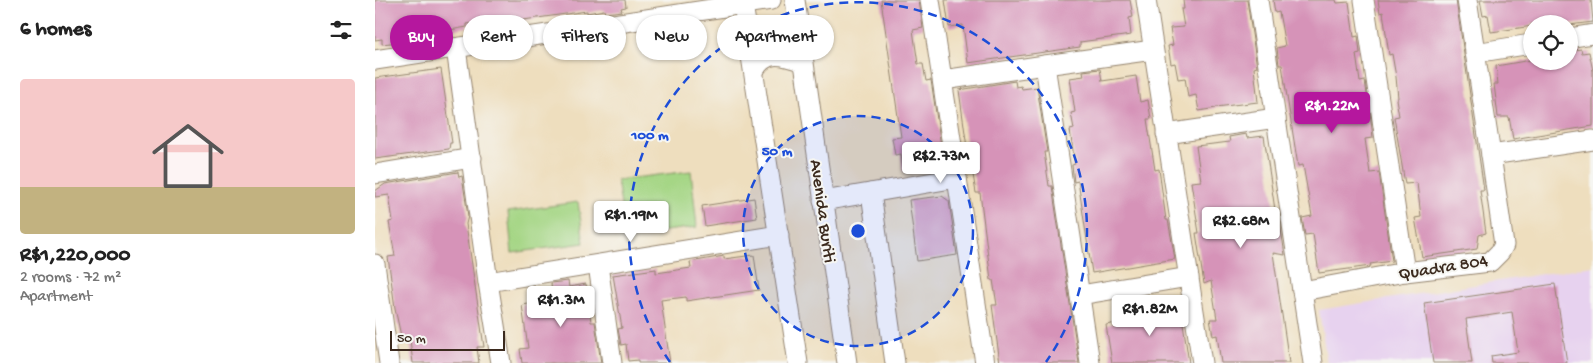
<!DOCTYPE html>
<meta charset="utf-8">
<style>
:root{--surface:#fff;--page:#f2f2f2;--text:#222;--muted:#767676;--accent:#b5179e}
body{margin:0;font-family:"Gochi Hand",sans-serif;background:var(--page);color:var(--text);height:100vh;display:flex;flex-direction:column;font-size:19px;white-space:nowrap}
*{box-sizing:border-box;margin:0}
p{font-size:16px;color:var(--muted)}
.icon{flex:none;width:28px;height:28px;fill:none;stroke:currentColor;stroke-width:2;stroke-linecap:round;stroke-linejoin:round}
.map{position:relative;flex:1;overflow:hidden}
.sheet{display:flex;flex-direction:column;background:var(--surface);width:375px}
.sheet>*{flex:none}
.hud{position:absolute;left:15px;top:15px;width:475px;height:45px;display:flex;gap:10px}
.buttons{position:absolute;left:1148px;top:15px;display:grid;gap:10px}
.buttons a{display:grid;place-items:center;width:55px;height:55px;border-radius:50%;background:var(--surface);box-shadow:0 1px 4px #0004;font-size:25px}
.scale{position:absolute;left:15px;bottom:12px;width:115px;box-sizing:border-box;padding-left:5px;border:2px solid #3b2a1e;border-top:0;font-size:14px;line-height:18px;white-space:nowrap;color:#3b2a1e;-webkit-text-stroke:4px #f6f6f2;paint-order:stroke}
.price{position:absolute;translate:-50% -42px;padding:0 11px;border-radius:5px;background:#fff;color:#222;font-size:16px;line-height:32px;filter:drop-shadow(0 1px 2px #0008)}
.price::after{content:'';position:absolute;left:50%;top:30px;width:15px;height:11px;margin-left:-8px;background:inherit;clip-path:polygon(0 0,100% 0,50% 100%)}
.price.active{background:var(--accent);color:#fff}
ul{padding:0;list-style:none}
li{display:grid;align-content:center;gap:10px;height:265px;padding:0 20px}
li span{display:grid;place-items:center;height:155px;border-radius:5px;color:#555}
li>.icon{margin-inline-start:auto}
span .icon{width:90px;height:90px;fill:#fffc;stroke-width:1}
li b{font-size:21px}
h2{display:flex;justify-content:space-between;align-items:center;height:60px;padding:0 20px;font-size:21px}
.pill{padding:0 18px;border-radius:22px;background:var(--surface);box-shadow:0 1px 4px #0004;font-size:18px;line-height:45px}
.pill.active{background:var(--accent);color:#fff}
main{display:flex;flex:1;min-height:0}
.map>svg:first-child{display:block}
</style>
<main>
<section class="sheet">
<h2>6 homes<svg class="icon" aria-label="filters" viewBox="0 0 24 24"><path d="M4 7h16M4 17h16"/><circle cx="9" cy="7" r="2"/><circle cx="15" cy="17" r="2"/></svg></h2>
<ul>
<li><span style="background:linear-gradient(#f6c9c9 70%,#c2b280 0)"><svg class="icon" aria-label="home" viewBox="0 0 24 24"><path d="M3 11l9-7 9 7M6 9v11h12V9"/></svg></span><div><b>R$1,220,000</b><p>2 rooms · 72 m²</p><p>Apartment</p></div></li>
</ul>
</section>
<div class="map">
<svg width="1218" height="363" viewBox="0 0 1218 363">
<rect width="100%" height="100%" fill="#f6f6f2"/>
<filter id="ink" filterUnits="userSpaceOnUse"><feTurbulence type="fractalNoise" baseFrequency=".02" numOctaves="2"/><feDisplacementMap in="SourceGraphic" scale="10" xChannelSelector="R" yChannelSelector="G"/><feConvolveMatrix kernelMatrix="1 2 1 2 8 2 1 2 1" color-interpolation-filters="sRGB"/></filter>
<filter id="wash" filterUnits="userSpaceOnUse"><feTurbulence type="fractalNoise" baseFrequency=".0096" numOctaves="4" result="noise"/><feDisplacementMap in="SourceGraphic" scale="20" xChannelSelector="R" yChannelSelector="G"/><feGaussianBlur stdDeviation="1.12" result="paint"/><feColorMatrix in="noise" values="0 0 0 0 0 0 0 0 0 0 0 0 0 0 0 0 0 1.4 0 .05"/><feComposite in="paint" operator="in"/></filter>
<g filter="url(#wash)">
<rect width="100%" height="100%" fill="#eedebe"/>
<polygon fill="#e7d2ef" points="1218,266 1218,363 952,363 944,310"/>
<g fill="#a5d685" stroke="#708052">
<polygon points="316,171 322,227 251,236 242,180"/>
<polygon points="203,202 209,243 137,253 133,212"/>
</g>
<g id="blocks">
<g fill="#d693b8">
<polygon points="0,0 250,0 251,7 246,8 247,11 230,13 229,10 212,13 212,11 127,23 126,19 92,24 92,27 75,30 76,32 59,35 58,33 24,39 24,42 7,44 7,39 0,40"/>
<polygon points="506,0 544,0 548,28 538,30 543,64 548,64 551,81 556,80 566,146 557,145 560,166 528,171 526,154 520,155 517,138 526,137"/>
<polygon points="570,0 755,0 758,17 754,18 756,35 705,42 705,47 593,63 588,25 574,27"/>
<polygon points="808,0 872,0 882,67 879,68 883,102 841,107 841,108 824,111 821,95 813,97 810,78 803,79 800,63 796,64 793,46 798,45 795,28 809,27 806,9 809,9"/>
<polygon points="898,0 961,0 962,3 974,2 979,37 983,36 985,53 981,54 985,82 990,81 996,120 998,138 990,139 995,173 1004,172 1017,261 995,264 996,266 944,273 938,234 930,235 927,218 937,216 928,165 923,166 907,65 904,65 902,48 910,46 904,12 900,13"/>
<polygon points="1003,0 1081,0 1109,190 1105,190 1111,233 1104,235 1102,249 1047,257 1040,218 1046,217 1042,183 1030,184 1019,117 1024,116 1021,99 1023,98 1021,77 1017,54 1014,55 1008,12 1005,13"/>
<polygon points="1105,0 1216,0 1218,22 1194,25 1194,24 1156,24 1156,26 1151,27 1116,32 1113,15 1108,16"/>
<polygon points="1206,49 1207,53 1214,52 1218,71 1218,126 1138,139 1134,117 1123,117 1119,84 1123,84 1121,66 1156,60 1194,61 1194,51"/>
<polygon points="66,69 77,143 75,143 74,149 0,159 0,78"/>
<polygon points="725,69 727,81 761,76 765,102 773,100 776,119 772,119 780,170 784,169 791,220 793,220 800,259 717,273 703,181 699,182 697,165 700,164 695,130 699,129 696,113 700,112 695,78 709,76 708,71"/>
<polygon points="640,81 641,87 646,86 647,89 662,87 672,152 669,152 674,186 677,186 704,363 625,363 617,305 622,305 618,280 616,280 605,193 601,193 596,162 594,162 584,90"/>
<polygon points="871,134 872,138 889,136 900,210 903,210 910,255 898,253 914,363 846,363 842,335 838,336 835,319 842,319 836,281 829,284 821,233 824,233 816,182 826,181 821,146 855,142 854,137"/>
<polygon points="83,172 84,177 87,176 93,216 91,224 109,347 102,347 104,363 38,363 35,340 27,341 20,308 13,257 20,256 14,222 18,221 14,195 0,197 0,191 10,184"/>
<polygon points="567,196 574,201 582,255 542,261 534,200"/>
<polygon points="379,198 382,218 330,226 327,206"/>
<polygon points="379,255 384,290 311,301 311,297 286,300 295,363 263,363 263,360 253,361 251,344 246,345 243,329 247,328 238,275 281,269 281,273 316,268 315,262 349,256 349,259"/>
<polygon points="193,281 194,287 211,284 216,322 220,322 226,363 147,363 145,349 153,348 147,305 161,303 160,295 177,292 176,283"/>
<polygon points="1180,284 1192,363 1117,363 1116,356 1143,352 1137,312 1091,319 1097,363 1058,363 1049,303"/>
<polygon points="793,298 796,305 805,303 814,363 737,363 731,325 771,317 769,306 778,305 777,301"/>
</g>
</g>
</g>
<g filter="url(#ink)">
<use href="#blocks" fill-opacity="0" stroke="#94846e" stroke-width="1"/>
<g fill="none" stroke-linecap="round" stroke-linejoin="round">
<g stroke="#94846e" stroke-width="21">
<g id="minor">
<polyline points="420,0 472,363"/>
<polyline points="555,0 610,363"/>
<polyline points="771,0 827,363"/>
<polyline points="883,0 938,363"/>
<polyline points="989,0 1030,272"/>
<polyline points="1092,0 1116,155"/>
<polyline points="368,4 423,363"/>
<polyline points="1194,38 1218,34"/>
<polyline points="81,48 113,282 126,363"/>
<polyline points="1100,53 1156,44"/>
<polyline points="0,60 396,0"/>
<path d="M379 71C391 49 408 55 428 62"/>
<polyline points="568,80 670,65"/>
<polyline points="791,134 901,118"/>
<polyline points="0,174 97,158"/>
<polyline points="496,193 520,363"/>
<polyline points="448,201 582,178"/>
<polyline points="0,264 14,363"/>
<polyline points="223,265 237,363"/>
<polyline points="113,282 404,235"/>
<polyline points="927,291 1030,272 1115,262 1125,252 1129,245 1116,155 1218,140"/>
<polyline points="705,295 814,277"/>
<polyline points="715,363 670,65 778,50"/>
</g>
</g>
<use href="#minor" stroke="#fff" stroke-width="19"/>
</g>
</g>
<circle cx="483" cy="231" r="115" fill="#1d4ed8" fill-opacity=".12"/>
<g fill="none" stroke="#1d4ed8" stroke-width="2.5" stroke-dasharray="9 6">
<circle cx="483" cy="231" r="115"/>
<path d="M295 362A229 229 0 1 1 671 362"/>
</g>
<g text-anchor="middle" stroke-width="4" stroke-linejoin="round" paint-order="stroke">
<g font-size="18" fill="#3b2a1e" stroke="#f6f6f2">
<text transform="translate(449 211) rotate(82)" y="6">Avenida Buriti</text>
<text transform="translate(1068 266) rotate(-9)" y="6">Quadra 804</text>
</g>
</g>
<circle cx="483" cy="231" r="8" fill="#1d4ed8" stroke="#f6f6f2" stroke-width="2.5"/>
<g font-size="15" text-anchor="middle" font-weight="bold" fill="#1d4ed8" stroke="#f6f6f2" stroke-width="4" stroke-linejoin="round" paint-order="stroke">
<text x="275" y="139">100 m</text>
<text x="402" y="155">50 m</text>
</g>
</svg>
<div class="buttons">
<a><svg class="icon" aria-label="locate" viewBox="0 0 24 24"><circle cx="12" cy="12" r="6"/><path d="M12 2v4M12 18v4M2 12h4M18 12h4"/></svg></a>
</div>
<div class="scale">50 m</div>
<b class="price active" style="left:957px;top:134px">R$1.22M</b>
<b class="price" style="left:566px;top:184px">R$2.73M</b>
<b class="price" style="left:256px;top:243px">R$1.19M</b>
<b class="price" style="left:866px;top:249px">R$2.68M</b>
<b class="price" style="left:186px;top:328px">R$1.3M</b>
<b class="price" style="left:775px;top:337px">R$1.82M</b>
<div class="hud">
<a class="pill active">Buy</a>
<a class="pill">Rent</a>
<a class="pill">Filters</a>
<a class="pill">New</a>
<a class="pill">Apartment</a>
</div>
</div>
</main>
